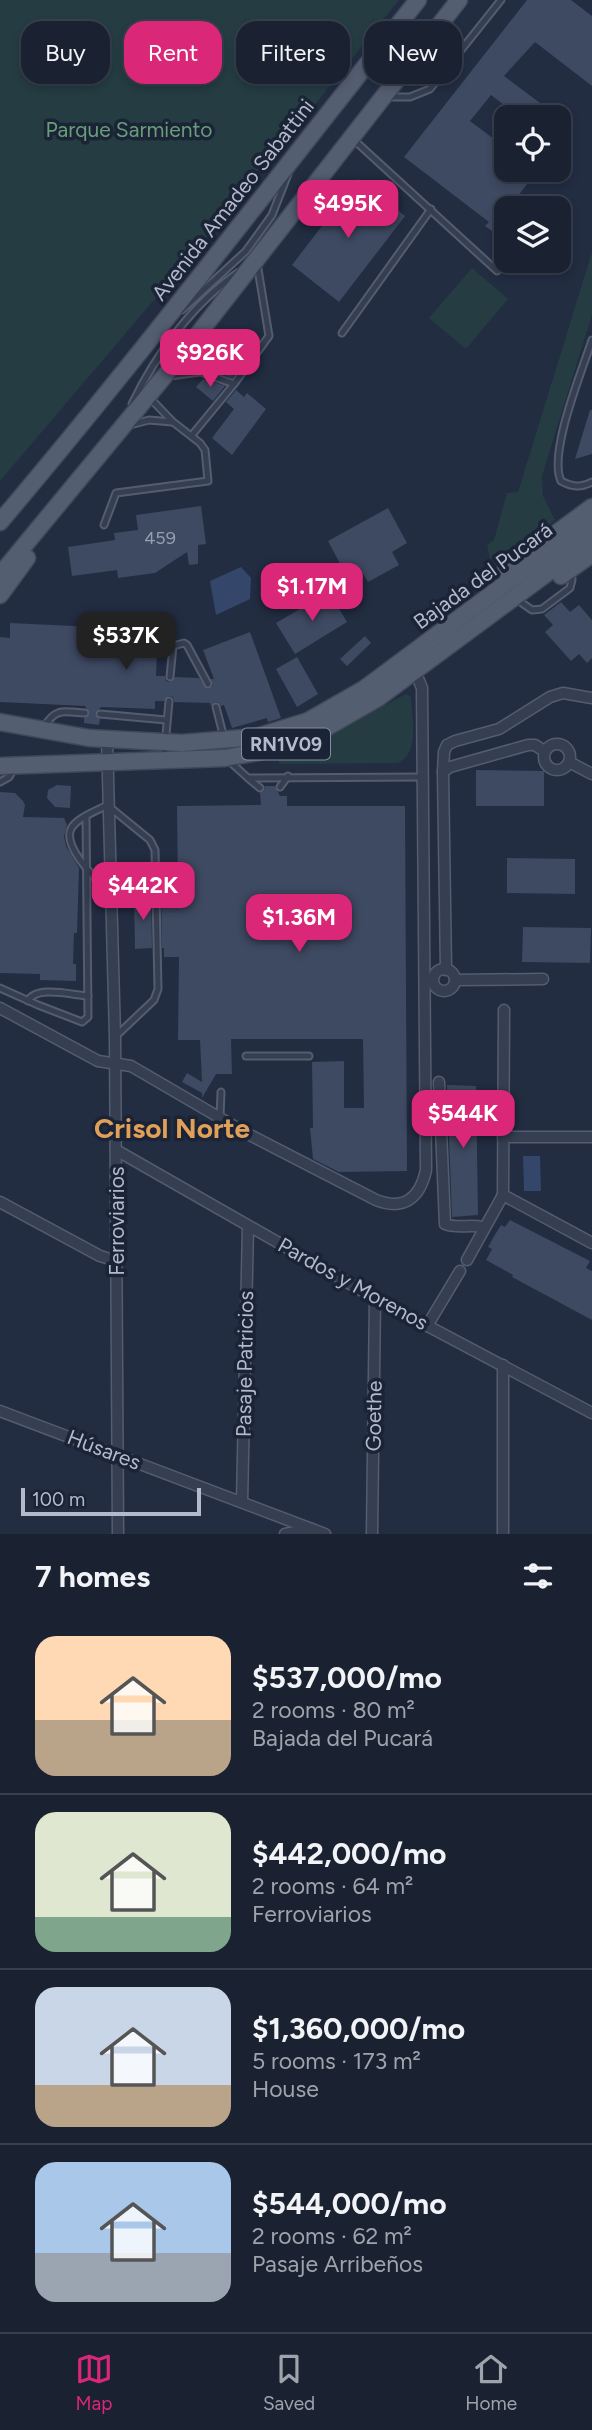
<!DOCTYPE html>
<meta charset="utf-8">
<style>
:root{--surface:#1a2232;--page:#232a3a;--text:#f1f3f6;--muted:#9fa4ac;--line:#383f4d;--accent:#db2777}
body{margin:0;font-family:Figtree,sans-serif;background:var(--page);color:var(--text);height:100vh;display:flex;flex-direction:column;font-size:26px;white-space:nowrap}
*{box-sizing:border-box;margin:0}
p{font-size:23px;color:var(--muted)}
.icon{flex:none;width:38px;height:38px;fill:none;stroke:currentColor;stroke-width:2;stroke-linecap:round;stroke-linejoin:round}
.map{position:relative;height:1534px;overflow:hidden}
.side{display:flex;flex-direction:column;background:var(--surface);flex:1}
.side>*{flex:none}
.guide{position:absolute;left:21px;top:21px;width:551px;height:63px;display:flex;gap:14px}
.buttons{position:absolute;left:494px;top:105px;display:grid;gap:14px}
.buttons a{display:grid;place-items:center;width:77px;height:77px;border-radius:14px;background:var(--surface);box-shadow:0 4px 10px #0003,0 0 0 2px var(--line);font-size:35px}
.scale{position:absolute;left:21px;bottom:18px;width:180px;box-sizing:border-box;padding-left:7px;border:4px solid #b3bacc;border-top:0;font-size:19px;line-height:24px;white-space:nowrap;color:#b3bacc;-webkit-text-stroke:5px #1b2436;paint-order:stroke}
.price{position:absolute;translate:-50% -60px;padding:0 16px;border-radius:14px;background:var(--accent);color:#fff;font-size:23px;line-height:46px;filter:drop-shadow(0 2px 4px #0008)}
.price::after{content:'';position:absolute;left:50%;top:42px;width:21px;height:16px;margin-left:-10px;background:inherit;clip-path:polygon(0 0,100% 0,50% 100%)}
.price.on{background:#222;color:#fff}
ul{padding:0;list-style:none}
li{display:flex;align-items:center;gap:21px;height:175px;padding:0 35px}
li+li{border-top:2px solid var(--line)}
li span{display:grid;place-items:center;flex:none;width:196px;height:140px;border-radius:21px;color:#555}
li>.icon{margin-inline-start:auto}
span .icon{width:84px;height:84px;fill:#fffc;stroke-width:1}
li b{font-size:30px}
h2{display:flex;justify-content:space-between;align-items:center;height:84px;padding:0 35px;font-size:30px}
.chip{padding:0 24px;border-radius:21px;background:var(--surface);box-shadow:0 4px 10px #0003,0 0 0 2px var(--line);font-size:24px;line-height:63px}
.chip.on{background:var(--accent);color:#fff}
.dock{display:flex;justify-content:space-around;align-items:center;height:98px;border-top:2px solid var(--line);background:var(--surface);font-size:19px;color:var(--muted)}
.dock a{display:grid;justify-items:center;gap:4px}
.dock .on{color:var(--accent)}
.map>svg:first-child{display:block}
</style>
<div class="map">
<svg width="592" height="1534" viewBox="0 0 592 1534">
<rect width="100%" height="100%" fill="#222d42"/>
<g fill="#243c42">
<polygon points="0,0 399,0 222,220 0,481"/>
<polygon points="592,252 592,315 542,476 543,496 555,520 503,559 499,554 490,560 487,545 494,540 507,493 518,492"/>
<polygon points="472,268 508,299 466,349 429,318"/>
<path d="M406 694 411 697C412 719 420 752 398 763L279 764V758L294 753Z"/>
</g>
<g fill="#34466a">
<polygon points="241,567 251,578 250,599 216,615 210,581"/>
<polygon points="523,1156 540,1156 541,1191 524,1191"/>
</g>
<g fill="#3e4962">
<polygon points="527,0 571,0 592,16 592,86 535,42 504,76 572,127 558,144 558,117 520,117 491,95 470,121 506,148 506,170 538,170 514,201 523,208 506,208 506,227 499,236 485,226 489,222 404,157"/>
<polygon points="358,179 405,216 339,302 292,265"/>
<polygon points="234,340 251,352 243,363 223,354"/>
<polygon points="216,362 237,371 232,378 210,370"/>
<polygon points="203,379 225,386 213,401 196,387"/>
<polygon points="236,390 244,397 247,393 266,409 232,455 212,438 234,409 226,402"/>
<polygon points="590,410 592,410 592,454 575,459"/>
<polygon points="201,506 206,544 198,545 198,564 189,565 187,552 155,573 118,578 117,570 72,576 68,547 115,540 114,533 138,530 136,515"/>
<polygon points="388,508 407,543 392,552 399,565 368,582 360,569 347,577 328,541"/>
<polygon points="329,592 347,622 295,654 276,623"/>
<polygon points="561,602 570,612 579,605 592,620 592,658 587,663 579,654 571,661 545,632 553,625 544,615"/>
<polygon points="10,623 158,630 156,676 165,676 166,681 170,682 175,677 199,678 207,689 213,686 211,679 214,679 203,650 250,632 281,718 268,722 267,718 232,728 224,705 221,706 217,702 211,706 210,703 174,702 173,697 169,696 164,701 155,701 155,709 101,707 95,714 100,719 99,725 84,723 84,718 90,714 85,706 0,702 0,637 10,638"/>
<polygon points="365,636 371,643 347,666 340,659"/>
<polygon points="297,657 318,694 297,707 276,669"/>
<polygon points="476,770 544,771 544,806 476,806"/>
<polygon points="57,785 71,786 70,808 55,807 47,798 48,790"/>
<polygon points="265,786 275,786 280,796 287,796 287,806 405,806 407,1171 339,1172 313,1159 310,1128 313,1128 312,1062 344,1061 344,1108 364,1108 363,1039 231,1039 232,1074 216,1074 202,1098 202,1093 182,1082 187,1073 202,1082 200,1040 178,1040 179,957 164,957 164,948 162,948 161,895 164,895 164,892 178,892 177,806 261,805 260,793 264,791"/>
<polygon points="0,792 15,793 23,801 25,805 23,817 64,818 67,825 64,836 66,846 79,868 77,933 74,933 73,964 76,964 76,981 40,980 40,974 0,973"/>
<polygon points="507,858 575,859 575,894 507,893"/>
<polygon points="134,896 151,896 152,948 135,949"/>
<polygon points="523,927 591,928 590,963 522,962"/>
<polygon points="447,1085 476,1086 478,1215 452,1217"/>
<polygon points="510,1220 590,1261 586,1268 592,1271 592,1320 512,1277 513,1275 486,1260 492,1249 488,1247 493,1238 501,1225 505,1227"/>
</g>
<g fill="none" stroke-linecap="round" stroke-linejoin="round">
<g stroke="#545d6f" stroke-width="9">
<g id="lane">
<polyline points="387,97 410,97 430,89 501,0"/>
<polyline points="354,140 497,271"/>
<polyline points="182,310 246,251 272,215 288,174"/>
<polyline points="342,333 431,209"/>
<path d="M592 340C582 371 548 453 561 481 572 487 581 488 592 482"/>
<polyline points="187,355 210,354 245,369"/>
<polyline points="170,376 200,372 234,384"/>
<path d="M132 404C156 354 193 303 239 272"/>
<polyline points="130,425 149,420 172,422"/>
<polyline points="192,435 234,384 269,336 257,263"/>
<polyline points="104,525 116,493 208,481 205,450 200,443 173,422 150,398"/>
<polyline points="522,603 532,610 542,609 570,588 572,580 571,571"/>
<polyline points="170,677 173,646 184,643 187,645 208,684"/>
<polyline points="216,707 224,738"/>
<polyline points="100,714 166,720"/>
<path d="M44 727C56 707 64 712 85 713"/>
<polyline points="164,757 169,701"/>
<polyline points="228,760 248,778 422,777"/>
<polyline points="248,778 260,788"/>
<polyline points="0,782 9,777 14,768"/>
<polyline points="280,787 288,776"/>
<path d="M109 893C98 881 62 847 71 829 76 818 97 811 107 805L150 840 155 850 158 989 154 1000 115 1037"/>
<polyline points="0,988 38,1005 82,1022 88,1017 86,817"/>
<path d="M28 1001C36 985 72 995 88 996"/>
<polyline points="246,1056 309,1056"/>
<polyline points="220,1117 221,1092"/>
</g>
</g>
<g stroke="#545d6f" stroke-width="13">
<g id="street">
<polyline points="107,740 115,1037 118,1534"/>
<circle cx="557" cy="757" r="13"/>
<polyline points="569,762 592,774"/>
<polyline points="443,772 444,752 447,745 455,741 499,729 550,697 563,693 592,698"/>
<circle cx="444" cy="980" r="11"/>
<polyline points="446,970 443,772 450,767 528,745 535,745 544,751"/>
<polyline points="455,980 543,979"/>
<path d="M0 1008 98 1061 131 1066 246 1133 376 1200C404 1211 420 1198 426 1170L422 688 415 671"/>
<polyline points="504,1010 503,1195 592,1243"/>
<path d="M439 1082 445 1224C457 1229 470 1224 483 1227"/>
<polyline points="503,1137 592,1137"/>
<polyline points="116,1150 375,1298 592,1413"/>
<polyline points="0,1202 100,1256 117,1261"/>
<polyline points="467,1260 503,1195"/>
<polyline points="427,1326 460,1271"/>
<polyline points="0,1411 325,1534"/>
<polyline points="242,1502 248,1226"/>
<polyline points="285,1534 312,1529"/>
<polyline points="372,1534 375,1298"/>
<polyline points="503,1534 503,1365"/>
</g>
</g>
<g stroke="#40485a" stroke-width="19">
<g id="primary">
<path d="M0 522C144 352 279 174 418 0"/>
<polyline points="505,571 592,507"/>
<polyline points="0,575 181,356 459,0"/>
<polyline points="561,576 592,554"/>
<polyline points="0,595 27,558"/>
<polyline points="0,722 89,738 182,743 256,737 308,721 364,689 501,587 592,523"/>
<polyline points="0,766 225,758 264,751 317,733 378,698 592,540"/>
</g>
</g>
<use href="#lane" stroke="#363f51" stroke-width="5"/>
<use href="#street" stroke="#363f51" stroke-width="10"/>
<use href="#primary" stroke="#545e71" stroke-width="16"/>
</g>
<g text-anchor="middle" stroke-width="7" stroke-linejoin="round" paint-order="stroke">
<g font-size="18" fill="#969eb2">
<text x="160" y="544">459</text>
</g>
<rect fill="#1b2436" stroke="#858d9f" stroke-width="2" x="242" y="728.5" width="88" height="31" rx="5"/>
<g font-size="19" font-weight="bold" fill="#b3bacc">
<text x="286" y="751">RN1V09</text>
</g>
<g font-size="21" fill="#679f79" stroke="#1b2436">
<text x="129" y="137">Parque Sarmiento</text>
</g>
<g font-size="21" fill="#b3bacc" stroke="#1b2436">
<text transform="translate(233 200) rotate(-52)" y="7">Avenida Amadeo Sabattini</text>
<text transform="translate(483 576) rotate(-36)" y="7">Bajada del Pucará</text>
<text transform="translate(117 1221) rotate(-90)" y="7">Ferroviarios</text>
<text transform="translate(353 1284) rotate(29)" y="7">Pardos y Morenos</text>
<text transform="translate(245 1364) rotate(-89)" y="7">Pasaje Patricios</text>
<text transform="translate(374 1416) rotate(-89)" y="7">Goethe</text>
<text transform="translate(104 1450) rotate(21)" y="7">Húsares</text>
</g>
<g font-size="28" font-weight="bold" fill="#e0a059" stroke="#1b2436">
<text x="172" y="1138">Crisol Norte</text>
</g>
</g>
</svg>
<div class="buttons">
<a><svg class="icon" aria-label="locate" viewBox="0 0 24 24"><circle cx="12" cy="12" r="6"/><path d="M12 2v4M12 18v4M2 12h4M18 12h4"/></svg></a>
<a><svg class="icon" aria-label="layers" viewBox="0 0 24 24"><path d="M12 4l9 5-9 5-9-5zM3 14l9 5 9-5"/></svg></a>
</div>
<div class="scale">100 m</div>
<b class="price" style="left:348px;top:240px">$495K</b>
<b class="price" style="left:210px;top:389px">$926K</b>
<b class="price" style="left:312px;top:623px">$1.17M</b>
<b class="price on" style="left:126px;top:672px">$537K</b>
<b class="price" style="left:143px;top:922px">$442K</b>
<b class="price" style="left:299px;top:954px">$1.36M</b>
<b class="price" style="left:463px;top:1150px">$544K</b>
<div class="guide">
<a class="chip">Buy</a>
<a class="chip on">Rent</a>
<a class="chip">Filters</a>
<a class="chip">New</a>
</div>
</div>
<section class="side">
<h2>7 homes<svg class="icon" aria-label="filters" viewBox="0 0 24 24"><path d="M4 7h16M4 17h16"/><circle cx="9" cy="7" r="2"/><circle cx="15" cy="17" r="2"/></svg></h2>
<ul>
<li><span style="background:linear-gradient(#ffd9b3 60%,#b9a48a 0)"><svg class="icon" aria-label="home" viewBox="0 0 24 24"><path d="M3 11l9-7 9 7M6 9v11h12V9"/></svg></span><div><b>$537,000/mo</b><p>2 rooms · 80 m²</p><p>Bajada del Pucará</p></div></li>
<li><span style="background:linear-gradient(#dfe7d0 75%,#7fa58c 0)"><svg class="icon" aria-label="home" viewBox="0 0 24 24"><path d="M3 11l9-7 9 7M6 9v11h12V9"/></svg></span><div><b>$442,000/mo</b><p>2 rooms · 64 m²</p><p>Ferroviarios</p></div></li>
<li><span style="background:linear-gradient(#c9d6e8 70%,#b9a48a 0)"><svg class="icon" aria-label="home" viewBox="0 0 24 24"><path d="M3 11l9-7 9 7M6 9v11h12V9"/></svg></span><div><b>$1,360,000/mo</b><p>5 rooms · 173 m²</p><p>House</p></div></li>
<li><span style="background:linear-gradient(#a9c7e8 65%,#9aa5b1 0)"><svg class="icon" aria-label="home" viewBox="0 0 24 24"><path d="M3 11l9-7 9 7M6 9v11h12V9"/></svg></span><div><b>$544,000/mo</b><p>2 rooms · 62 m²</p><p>Pasaje Arribeños</p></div></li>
</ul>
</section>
<nav class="dock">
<a class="on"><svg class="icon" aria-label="map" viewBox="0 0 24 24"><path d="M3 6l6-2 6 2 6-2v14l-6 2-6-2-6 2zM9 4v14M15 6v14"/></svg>Map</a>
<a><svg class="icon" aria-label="saved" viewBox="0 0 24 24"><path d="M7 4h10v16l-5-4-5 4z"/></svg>Saved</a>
<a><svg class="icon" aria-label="home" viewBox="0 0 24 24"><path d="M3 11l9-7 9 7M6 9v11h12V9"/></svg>Home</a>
</nav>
